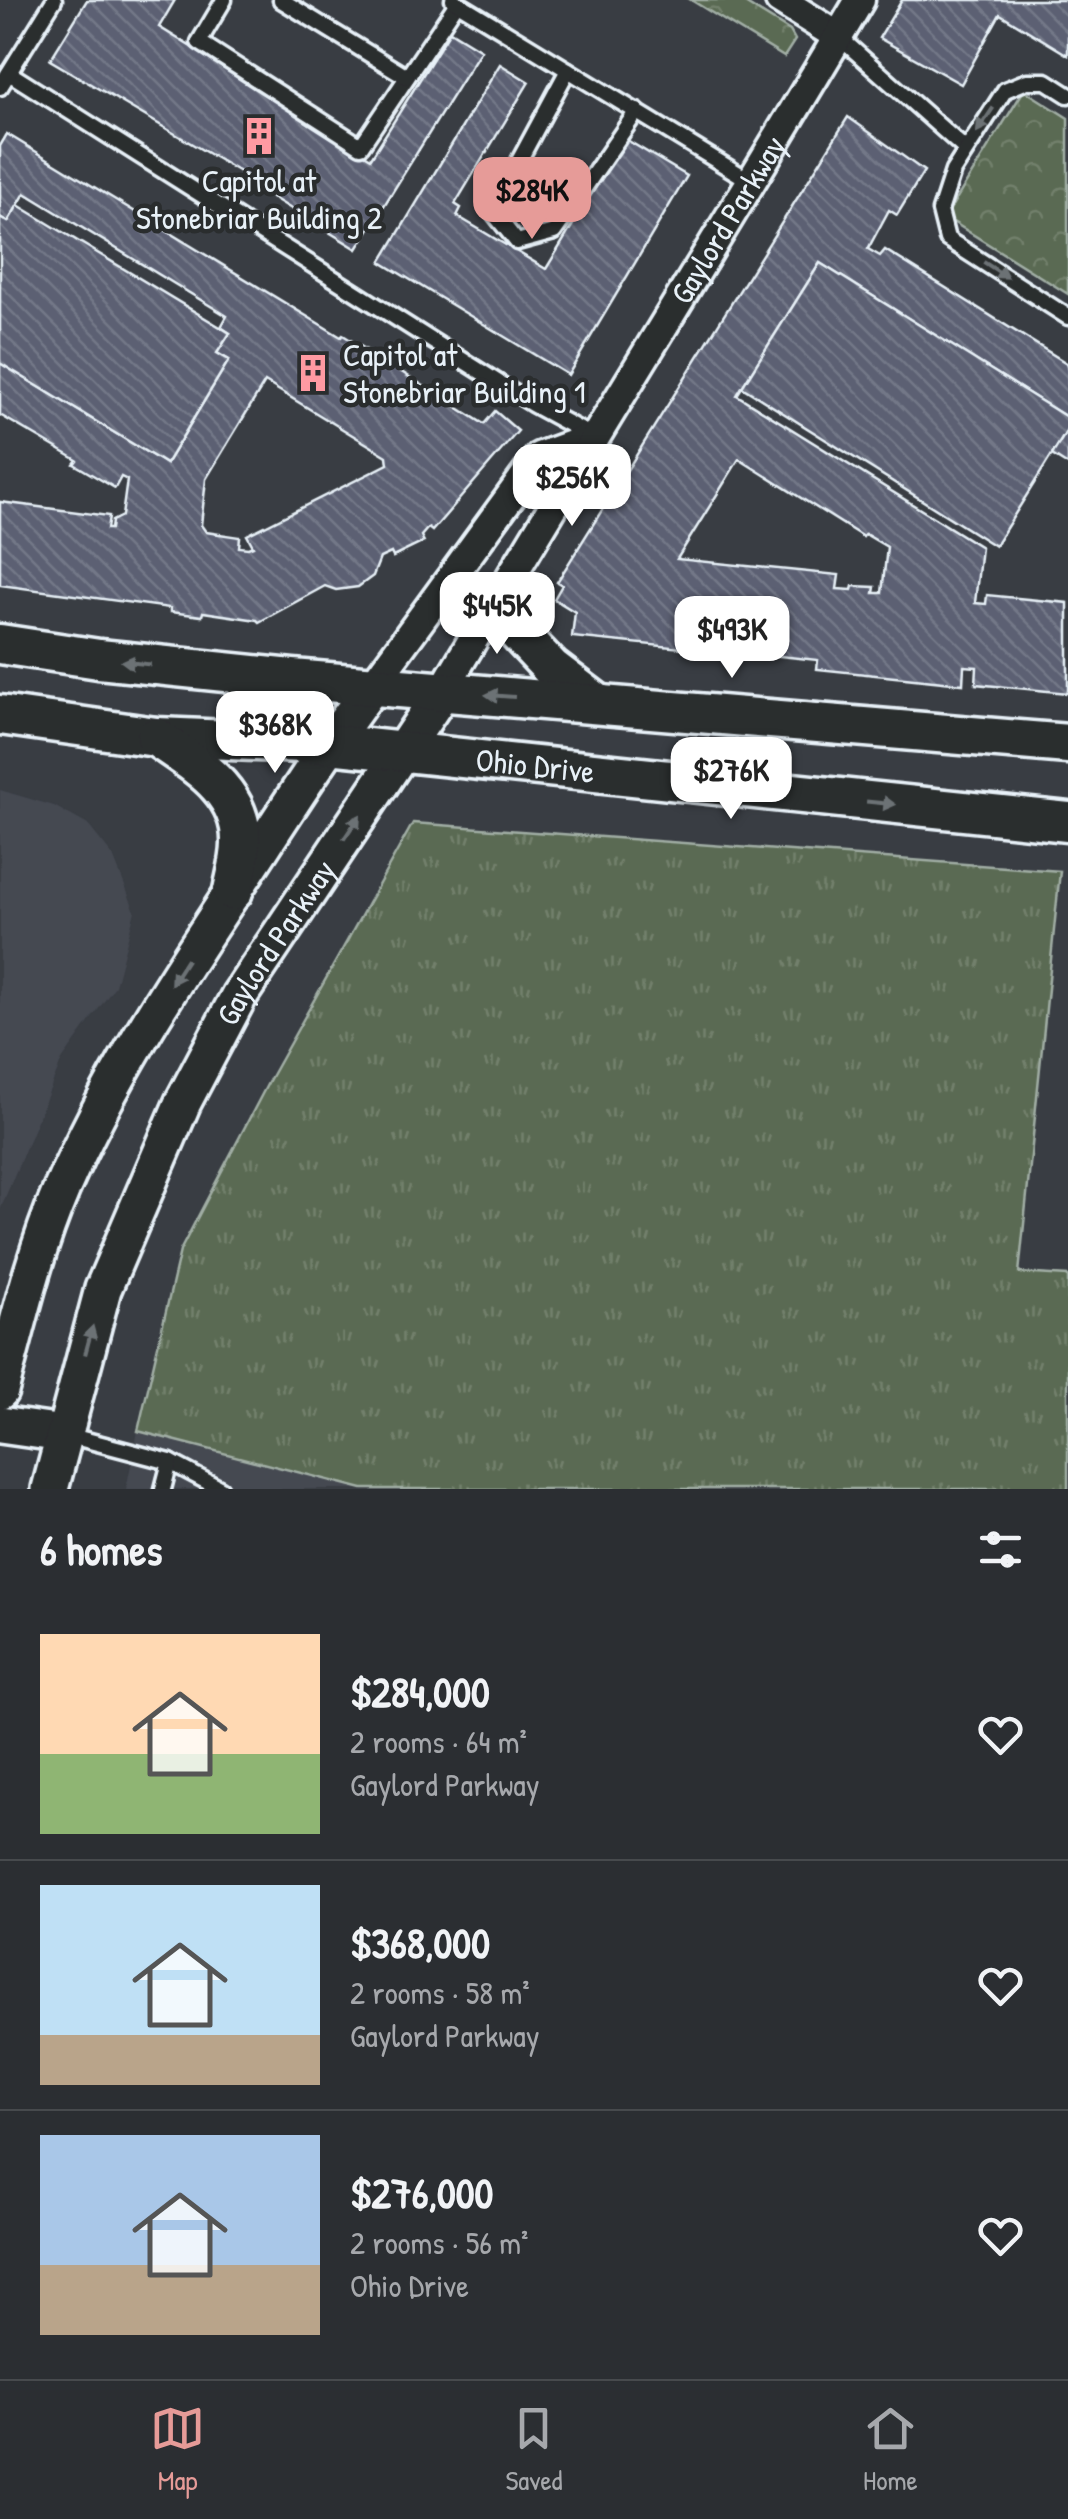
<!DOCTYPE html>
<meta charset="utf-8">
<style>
:root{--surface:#2b2e32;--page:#373a3e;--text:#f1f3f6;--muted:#a6a8ac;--line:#474a4d;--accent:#e69b98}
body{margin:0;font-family:"Patrick Hand",sans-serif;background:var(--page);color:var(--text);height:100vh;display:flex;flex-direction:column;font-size:38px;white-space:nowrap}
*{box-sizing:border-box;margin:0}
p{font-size:32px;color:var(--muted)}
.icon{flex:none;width:55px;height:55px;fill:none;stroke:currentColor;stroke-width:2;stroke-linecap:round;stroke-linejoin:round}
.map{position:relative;height:1489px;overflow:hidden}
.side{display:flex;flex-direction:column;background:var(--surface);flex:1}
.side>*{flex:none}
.price{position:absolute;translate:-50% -85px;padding:0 22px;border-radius:20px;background:#fff;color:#222;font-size:32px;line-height:65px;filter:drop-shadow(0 2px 5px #0008)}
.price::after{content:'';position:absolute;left:50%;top:60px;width:30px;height:22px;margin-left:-15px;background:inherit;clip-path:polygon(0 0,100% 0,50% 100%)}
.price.current{background:var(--accent);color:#111}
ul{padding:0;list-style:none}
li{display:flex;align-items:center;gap:30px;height:250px;padding:0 40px}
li+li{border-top:2px solid var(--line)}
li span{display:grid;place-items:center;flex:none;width:280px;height:200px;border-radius:0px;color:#555}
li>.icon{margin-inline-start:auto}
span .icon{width:120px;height:120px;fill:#fffc;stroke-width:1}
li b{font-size:42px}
h2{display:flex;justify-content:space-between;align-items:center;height:120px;padding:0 40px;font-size:42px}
.tab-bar{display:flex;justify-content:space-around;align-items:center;height:140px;border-top:2px solid var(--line);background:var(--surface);font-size:28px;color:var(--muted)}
.tab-bar a{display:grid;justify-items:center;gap:5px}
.tab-bar .current{color:var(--accent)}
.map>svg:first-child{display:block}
</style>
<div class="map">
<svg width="1068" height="1489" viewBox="0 0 1068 1489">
<defs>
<pattern id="grass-tufts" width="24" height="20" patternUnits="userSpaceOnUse" patternTransform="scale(2.5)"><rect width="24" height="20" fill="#5a6a52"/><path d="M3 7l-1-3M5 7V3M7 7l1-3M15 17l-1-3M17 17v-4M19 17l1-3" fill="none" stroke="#72806c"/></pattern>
<pattern id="forest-crowns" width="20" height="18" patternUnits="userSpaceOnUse" patternTransform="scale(2.5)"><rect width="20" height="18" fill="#5a6a52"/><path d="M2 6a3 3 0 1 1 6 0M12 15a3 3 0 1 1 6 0" fill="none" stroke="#72806c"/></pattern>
<pattern id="building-back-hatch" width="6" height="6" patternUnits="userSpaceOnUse" patternTransform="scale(2.5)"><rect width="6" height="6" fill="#5c6173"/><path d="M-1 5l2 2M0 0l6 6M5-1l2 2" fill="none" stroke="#737888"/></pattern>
</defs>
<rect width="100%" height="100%" fill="#393d43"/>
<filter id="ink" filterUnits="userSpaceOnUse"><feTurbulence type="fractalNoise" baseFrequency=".01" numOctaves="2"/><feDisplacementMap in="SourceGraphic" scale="20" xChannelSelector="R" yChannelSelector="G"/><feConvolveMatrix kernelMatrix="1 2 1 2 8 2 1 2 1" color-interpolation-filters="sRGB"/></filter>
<g filter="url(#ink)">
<g fill="#444851">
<polygon points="0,790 54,806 88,825 113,856 135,911 115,986 62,1060 0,1210"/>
<polygon points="138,1431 363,1489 126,1489"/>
</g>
<polygon fill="url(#grass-tufts)" stroke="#a1aea5" stroke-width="2.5" points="413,823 1060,871 1019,1273 1068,1276 1068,1489 363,1489 138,1431 180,1251 271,1077"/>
<g fill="url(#forest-crowns)" stroke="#a1aea5" stroke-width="2.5">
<polygon points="691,0 740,0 790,31 795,40 784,57"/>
<polygon points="1024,90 1068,118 1068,294 945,217"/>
</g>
<g fill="url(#building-back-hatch)" stroke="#e8f1f8" stroke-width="2.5" fill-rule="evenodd">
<polygon points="87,0 175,0 159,27 371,158 450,31 481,50 357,249 252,185 255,181 50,60"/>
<polygon points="902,0 1068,0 1068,55 1000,14 961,84 879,38"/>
<polygon points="500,64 529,82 455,204 461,208 457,216 546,269 625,139 687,176 568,375 381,262"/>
<path d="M848 117 924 171 897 215 889 210 868 249 880 256 885 250 1068 364V418L820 263 737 395 981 547 975 603 986 604 987 595 1068 603V693L976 684 977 667 964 666 963 684 817 669 818 660 711 649 714 625 693 623 691 649 572 637 575 612 554 599 562 585 557 582ZM739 459 863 537 865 534 887 547 882 593H874L875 587 853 586 852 590 837 589 839 575 677 559Z"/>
<path d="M7 134 341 337 343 335 484 424 495 411 518 431 432 531 428 528 421 536 424 542 393 557 391 553 380 558 373 576 358 587 336 590 325 586 259 622 257 620 203 612 202 616 170 612V608L0 585V502L109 516 107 529H111L112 521 122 516 127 480 121 477 115 488 74 464 77 460 0 415V363L166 464 229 360 217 353 230 333 221 327 227 316 25 193 8 222 0 217V146ZM265 382 387 456 388 464 247 535 253 546 248 548 239 547 240 537 206 532 201 525 206 479Z"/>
<polygon points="18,205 230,333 217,353 229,360 166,464 0,363 0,217 8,222"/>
<polygon points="820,263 1068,418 1068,429 995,546 742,387"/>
<polygon points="1068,429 1068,465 1052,455"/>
</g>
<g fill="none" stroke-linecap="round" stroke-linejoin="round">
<g stroke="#e8f1f8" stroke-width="21">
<g id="service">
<polyline points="224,0 199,42 361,146 457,3"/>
<polyline points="281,0 407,77"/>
<polyline points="453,0 752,182"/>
<polyline points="839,37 965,149"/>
<polyline points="568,70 492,211 517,242 554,232 637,111"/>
<polyline points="9,73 532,404 593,437"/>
<polyline points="0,87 54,0"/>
<polyline points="1068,95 1046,81 1027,81 1005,90 953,171 940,211 947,239 1068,317"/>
<polyline points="67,1435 170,1462 221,1489"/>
<polyline points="163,1489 170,1462"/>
</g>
</g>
<g stroke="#e8f1f8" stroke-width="35">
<g id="minor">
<polyline points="780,0 839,37"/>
<polyline points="372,686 539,457 593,437"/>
<path id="s1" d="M442 692C579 460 723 232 860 0"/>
</g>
</g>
<g stroke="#e8f1f8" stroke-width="42">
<g id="tertiary">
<path d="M0 1391C18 1323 34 1253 62 1188 108 1083 169 988 232 893 278 823 322 753 372 686"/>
<polyline points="0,1425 63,1434"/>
<path id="s2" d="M50 1489 103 1289 183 1102 239 996 442 692"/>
</g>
</g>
<g stroke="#e8f1f8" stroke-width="45">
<g id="secondary">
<polyline points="502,592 519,634 551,668 597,703"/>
<polyline points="0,644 99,659 292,679 1068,744"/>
<path id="s3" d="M0 715 156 737 329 744 1068 822"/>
<path d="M156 737C194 764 243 790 241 844 241 859 236 876 233 891"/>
</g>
</g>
<use href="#service" stroke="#2a2d2e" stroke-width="14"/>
<use href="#minor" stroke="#2a2d2e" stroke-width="28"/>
<use href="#tertiary" stroke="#2a2d2e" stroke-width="35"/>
<use href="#secondary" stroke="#2a2d2e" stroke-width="38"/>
</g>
<defs><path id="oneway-solid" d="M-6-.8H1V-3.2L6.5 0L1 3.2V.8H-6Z" transform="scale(2.5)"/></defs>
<g fill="#6c7275">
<use href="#oneway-solid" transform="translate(985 120) rotate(124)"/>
<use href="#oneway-solid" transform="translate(996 270) rotate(33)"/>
<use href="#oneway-solid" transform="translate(136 663) rotate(-174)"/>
<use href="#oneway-solid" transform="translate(500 696) rotate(-176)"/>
<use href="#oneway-solid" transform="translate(881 803) rotate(6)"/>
<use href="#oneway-solid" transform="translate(352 827) rotate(-56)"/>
<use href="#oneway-solid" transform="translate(179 972) rotate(123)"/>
<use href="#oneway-solid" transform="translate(89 1340) rotate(-75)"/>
</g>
</g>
<defs>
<g id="building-bare" transform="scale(3)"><path d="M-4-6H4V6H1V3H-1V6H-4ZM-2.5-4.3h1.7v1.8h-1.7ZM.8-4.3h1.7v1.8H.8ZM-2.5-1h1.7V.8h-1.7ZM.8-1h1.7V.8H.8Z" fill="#ff9aa2" stroke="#2a2d2e" stroke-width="2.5" paint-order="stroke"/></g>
</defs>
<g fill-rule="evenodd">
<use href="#building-bare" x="259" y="136"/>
<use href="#building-bare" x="313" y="373"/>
</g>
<g text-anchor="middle" stroke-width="9" stroke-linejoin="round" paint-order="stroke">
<g font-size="32" fill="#e8f1f8" stroke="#2a2d2e">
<text x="259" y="192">Capitol at<tspan x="259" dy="37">Stonebriar Building 2</tspan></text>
<text x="343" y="366" text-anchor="start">Capitol at<tspan x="343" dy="37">Stonebriar Building 1</tspan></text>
</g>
<g font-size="32" fill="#e8f1f8" stroke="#2a2d2e">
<text dy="11" stroke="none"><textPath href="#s1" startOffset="552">Gaylord Parkway</textPath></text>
<text dy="11" stroke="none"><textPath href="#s3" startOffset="538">Ohio Drive</textPath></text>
<text dy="11" stroke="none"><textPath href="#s2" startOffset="595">Gaylord Parkway</textPath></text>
</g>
</g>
</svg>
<b class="price current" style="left:532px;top:242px">$284K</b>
<b class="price" style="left:572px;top:529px">$256K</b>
<b class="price" style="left:497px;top:657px">$445K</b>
<b class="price" style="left:732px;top:681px">$493K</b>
<b class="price" style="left:275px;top:776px">$368K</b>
<b class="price" style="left:731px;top:822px">$276K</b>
</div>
<section class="side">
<h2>6 homes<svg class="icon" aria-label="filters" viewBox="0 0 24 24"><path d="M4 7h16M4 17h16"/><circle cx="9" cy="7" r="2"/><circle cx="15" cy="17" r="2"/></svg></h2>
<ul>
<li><span style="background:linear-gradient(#ffd9b3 60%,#8fb573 0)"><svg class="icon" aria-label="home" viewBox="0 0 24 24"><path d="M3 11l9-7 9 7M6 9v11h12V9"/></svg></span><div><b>$284,000</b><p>2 rooms · 64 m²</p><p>Gaylord Parkway</p></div><svg class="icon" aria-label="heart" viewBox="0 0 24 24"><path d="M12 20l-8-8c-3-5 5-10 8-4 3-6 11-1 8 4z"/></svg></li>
<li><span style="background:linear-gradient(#bfe0f5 75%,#b9a48a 0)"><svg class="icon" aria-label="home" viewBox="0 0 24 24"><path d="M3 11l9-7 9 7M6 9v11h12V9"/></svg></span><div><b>$368,000</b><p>2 rooms · 58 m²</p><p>Gaylord Parkway</p></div><svg class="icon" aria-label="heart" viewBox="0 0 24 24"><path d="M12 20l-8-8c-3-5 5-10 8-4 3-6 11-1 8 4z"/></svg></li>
<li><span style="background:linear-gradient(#a9c7e8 65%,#b9a48a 0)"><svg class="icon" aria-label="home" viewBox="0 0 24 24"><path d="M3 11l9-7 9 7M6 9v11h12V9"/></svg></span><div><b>$276,000</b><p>2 rooms · 56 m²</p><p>Ohio Drive</p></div><svg class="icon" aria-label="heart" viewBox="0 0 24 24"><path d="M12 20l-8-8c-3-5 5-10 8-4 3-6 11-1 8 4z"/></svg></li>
</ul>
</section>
<nav class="tab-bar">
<a class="current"><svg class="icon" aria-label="map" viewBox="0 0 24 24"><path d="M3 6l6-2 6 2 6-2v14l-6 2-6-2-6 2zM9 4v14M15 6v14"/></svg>Map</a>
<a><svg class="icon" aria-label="saved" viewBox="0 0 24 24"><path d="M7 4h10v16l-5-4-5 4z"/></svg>Saved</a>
<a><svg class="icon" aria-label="home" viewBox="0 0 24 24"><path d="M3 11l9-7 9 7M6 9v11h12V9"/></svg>Home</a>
</nav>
